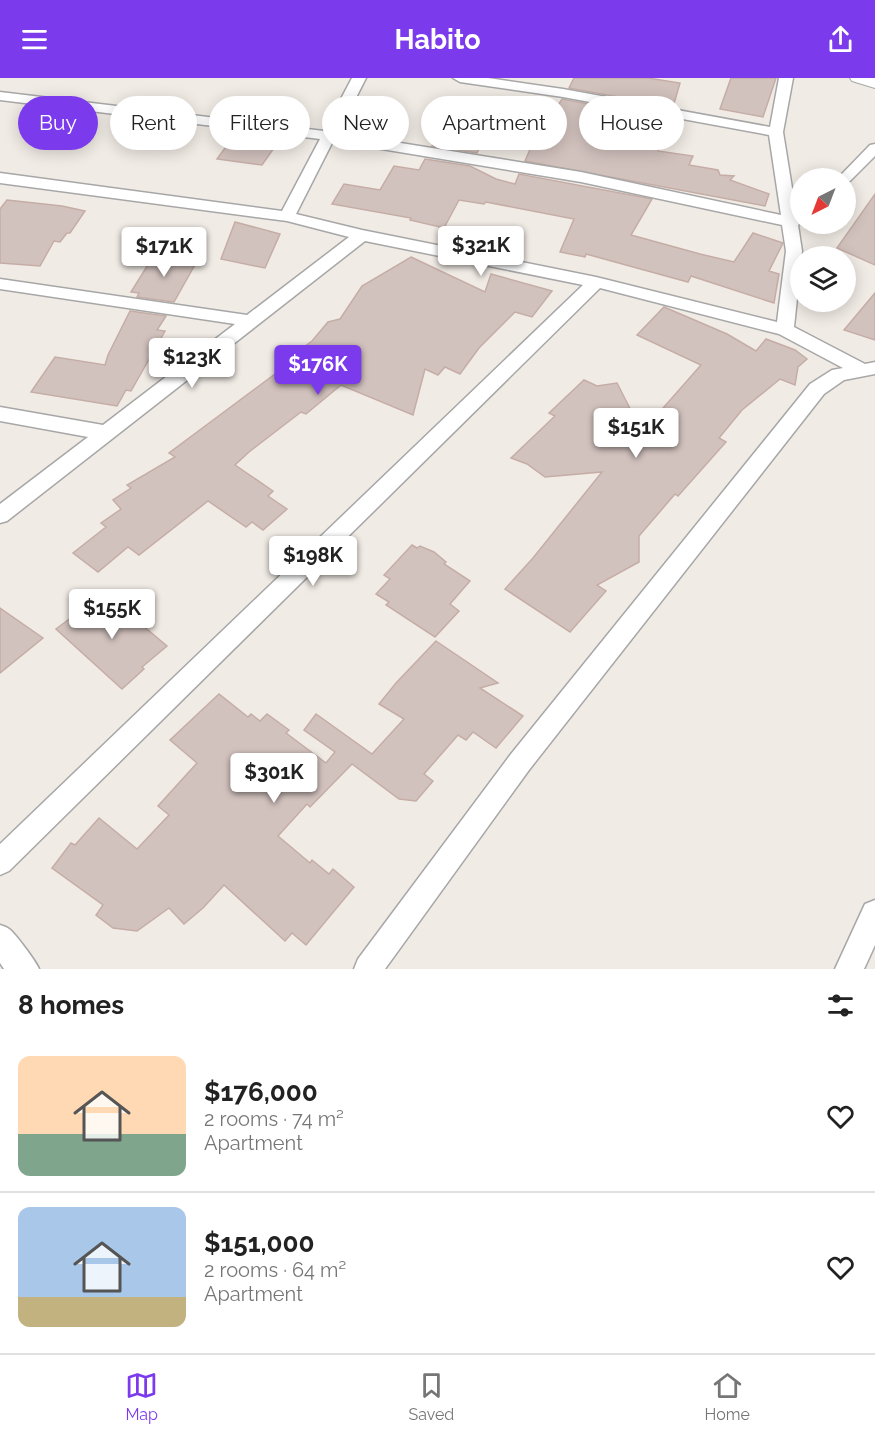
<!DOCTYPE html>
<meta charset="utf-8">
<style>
:root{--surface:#fff;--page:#f2f2f2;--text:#222;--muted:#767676;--line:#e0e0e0;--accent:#7c3aed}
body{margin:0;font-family:Raleway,sans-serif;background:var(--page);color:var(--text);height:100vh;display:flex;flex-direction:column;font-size:22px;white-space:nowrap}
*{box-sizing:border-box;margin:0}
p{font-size:20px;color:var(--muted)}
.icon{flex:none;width:33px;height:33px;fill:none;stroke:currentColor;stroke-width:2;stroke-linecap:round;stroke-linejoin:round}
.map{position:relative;height:891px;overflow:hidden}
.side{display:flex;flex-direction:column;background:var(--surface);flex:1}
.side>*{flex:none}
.guide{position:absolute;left:18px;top:18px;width:840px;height:54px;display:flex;gap:12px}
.needle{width:39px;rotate:222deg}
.controls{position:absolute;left:790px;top:90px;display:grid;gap:12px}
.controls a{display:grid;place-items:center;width:66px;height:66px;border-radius:50%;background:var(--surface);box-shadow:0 3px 15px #0003;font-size:30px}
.price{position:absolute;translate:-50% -51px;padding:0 14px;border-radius:6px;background:#fff;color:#222;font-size:20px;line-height:39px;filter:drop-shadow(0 2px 3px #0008)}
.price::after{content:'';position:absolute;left:50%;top:36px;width:18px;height:14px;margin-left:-9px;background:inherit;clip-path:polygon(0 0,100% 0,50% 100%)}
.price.active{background:var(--accent);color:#fff}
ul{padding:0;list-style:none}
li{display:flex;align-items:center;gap:18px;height:150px;padding:0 18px}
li+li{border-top:2px solid var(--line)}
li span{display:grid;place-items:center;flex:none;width:168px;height:120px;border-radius:12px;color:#555}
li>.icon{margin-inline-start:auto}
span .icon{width:72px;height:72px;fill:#fffc;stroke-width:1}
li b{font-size:26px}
h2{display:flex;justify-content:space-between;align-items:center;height:72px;padding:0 18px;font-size:26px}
.chip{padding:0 21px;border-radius:27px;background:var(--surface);box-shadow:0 3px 15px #0003;font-size:21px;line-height:54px}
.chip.active{background:var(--accent);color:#fff}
header{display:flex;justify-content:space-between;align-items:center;height:78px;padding:0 18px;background:var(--accent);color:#fff;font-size:27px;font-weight:700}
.tabs{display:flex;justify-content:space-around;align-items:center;height:84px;border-top:2px solid var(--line);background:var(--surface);font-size:16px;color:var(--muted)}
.tabs a{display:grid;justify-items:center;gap:3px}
.tabs .active{color:var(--accent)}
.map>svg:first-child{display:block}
</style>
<header><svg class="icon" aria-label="menu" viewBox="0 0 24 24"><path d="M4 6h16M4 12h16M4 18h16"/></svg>Habito<svg class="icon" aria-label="share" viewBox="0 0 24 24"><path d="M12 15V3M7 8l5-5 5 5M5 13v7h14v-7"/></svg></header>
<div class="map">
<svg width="875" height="891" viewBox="0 0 875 891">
<rect width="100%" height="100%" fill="#f1ebe5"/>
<g fill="#d2c2be" stroke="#c5ada6" stroke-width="1.5">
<polygon points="574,0 648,0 680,5 673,29 569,10"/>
<polygon points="731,0 776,0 763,39 720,31"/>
<polygon points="498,20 555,32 562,21 669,41 658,73 693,78 689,87 718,92 720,97 734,98 730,102 769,116 765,128 525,83 539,51 484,39"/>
<polygon points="450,37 492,44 477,75 432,68"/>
<polygon points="236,55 281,60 262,87 217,81"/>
<polygon points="425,81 470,88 496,101 515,106 519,96 652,121 631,157 700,176 734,184 753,155 783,165 769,193 779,196 774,225 691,198 688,204 586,176 585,179 560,174 574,141 486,124 484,126 459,122 444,150 410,142 411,140 332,126 344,106 380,112 394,88 419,92"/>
<polygon points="875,116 875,187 837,170"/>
<polygon points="7,122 62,128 85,133 70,155 67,155 60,164 54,163 40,188 0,185 0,131"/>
<polygon points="235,144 280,156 265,190 221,181"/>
<polygon points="154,177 197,183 174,224 137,219 139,215 131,214"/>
<polygon points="411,179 485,214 491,196 552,213 532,239 515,234 479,270 460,296 445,289 438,297 425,291 413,337 341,307 306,336 301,334 249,374 235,387 273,413 268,418 287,431 263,452 252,444 246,449 208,423 139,477 128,469 98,494 73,475 106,449 101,445 121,431 113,422 131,410 127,407 175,379 169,375 279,293 275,290 312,263 328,244 340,241 362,208"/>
<polygon points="875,215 875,262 844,252"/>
<polygon points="664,229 727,256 756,273 766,261 795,272 807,281 798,289 795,307 780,301 742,332 719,360 726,364 678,418 675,416 639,458 639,484 597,507 606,513 570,554 505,511 533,480 602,394 545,399 527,386 511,380 555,338 549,335 584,302 597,308 617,305 642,354 701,287 637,257"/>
<polygon points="130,233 166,238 157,252 165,253 131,313 126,312 117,328 31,314 55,279 105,287 108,277"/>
<polygon points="412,467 417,470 420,468 434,474 446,484 444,486 470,503 450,526 459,533 435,559 386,527 389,524 376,516 390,501 384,497"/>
<polygon points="104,515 167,568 142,589 144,591 122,611 56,551"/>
<polygon points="0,530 43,560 0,595"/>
<polygon points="436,563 498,605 480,610 523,638 496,670 473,654 466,662 458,657 424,696 433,703 416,723 399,721 352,686 310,729 307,726 278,758 310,785 312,782 329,796 333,791 354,809 306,867 292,855 285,863 224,807 203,830 184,846 169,830 137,853 113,850 96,837 103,827 52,790 71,765 75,767 99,740 137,771 169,737 158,728 197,685 170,662 219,616 248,639 251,636 260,643 267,636 289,652 286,655 326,685 335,674 304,652 316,636 372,676 404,641 379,626 396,605"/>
</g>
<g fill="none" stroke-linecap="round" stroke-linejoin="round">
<g stroke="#a7a7a7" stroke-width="3">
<g id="minor">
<path d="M352 0H366L338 55 581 94 781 137 769 57 563 19 460 4 453 0H488L563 11 770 49 779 0H793L783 54 796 135 801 134V145L798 147 802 173 794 249 865 286 875 284V296L844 302 824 316 529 692 385 891H354L358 881 511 676 810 306 832 292 843 290 779 256 600 210 9 793 0 797V766L583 207 365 163 7 443 0 445V426L88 359 0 343V329L103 347 235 246 0 211V201L247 237 349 159 287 143 0 105V95L282 133 320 61 0 22V14L324 53ZM333 63 581 104 782 147 786 173 777 244 596 199 362 152 296 136Z"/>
<polygon points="875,66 875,78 850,103 846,104 846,100 838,100 870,67"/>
<polygon points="875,822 875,867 864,891 835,891 865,826"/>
<path d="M0 847C3 848 7 849 9 851 15 855 37 885 39 891H4L0 885Z"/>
</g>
</g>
<g stroke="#a7a7a7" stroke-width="2">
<polygon id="tertiary" points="850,0 875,0 875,10 852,3"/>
</g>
<use href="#minor" fill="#fff" fill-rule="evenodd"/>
<use href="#tertiary" fill="#fff" fill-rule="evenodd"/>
</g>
</svg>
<div class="controls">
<a><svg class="needle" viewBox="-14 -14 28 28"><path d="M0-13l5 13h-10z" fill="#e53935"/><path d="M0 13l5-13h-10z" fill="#767676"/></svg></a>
<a><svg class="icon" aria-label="layers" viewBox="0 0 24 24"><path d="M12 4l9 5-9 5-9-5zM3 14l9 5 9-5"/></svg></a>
</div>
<b class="price" style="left:481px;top:199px">$321K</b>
<b class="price" style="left:164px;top:200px">$171K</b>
<b class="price" style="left:192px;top:311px">$123K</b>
<b class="price active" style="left:318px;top:318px">$176K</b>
<b class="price" style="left:636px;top:381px">$151K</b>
<b class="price" style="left:313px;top:509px">$198K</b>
<b class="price" style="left:112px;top:562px">$155K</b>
<b class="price" style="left:274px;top:726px">$301K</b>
<div class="guide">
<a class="chip active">Buy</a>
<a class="chip">Rent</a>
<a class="chip">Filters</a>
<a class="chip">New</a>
<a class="chip">Apartment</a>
<a class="chip">House</a>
</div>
</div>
<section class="side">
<h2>8 homes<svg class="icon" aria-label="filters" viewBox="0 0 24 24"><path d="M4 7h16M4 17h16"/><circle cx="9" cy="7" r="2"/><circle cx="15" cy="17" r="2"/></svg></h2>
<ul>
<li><span style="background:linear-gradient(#ffd9b3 65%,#7fa58c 0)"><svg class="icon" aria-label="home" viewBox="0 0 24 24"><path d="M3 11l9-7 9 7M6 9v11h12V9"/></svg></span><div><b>$176,000</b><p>2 rooms · 74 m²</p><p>Apartment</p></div><svg class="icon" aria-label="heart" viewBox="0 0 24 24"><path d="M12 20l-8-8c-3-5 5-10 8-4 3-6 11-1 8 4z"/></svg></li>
<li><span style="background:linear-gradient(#a9c7e8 75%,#c2b280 0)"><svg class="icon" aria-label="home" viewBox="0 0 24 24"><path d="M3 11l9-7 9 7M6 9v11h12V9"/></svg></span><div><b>$151,000</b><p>2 rooms · 64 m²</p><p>Apartment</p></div><svg class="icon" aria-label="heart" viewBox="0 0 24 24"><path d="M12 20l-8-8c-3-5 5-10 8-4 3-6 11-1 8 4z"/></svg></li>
</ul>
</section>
<nav class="tabs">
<a class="active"><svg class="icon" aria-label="map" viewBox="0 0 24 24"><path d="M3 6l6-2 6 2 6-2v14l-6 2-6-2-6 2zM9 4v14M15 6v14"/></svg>Map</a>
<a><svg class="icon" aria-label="saved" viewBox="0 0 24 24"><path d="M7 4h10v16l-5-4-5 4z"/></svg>Saved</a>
<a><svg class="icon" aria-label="home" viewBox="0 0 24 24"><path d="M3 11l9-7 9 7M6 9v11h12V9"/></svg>Home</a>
</nav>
